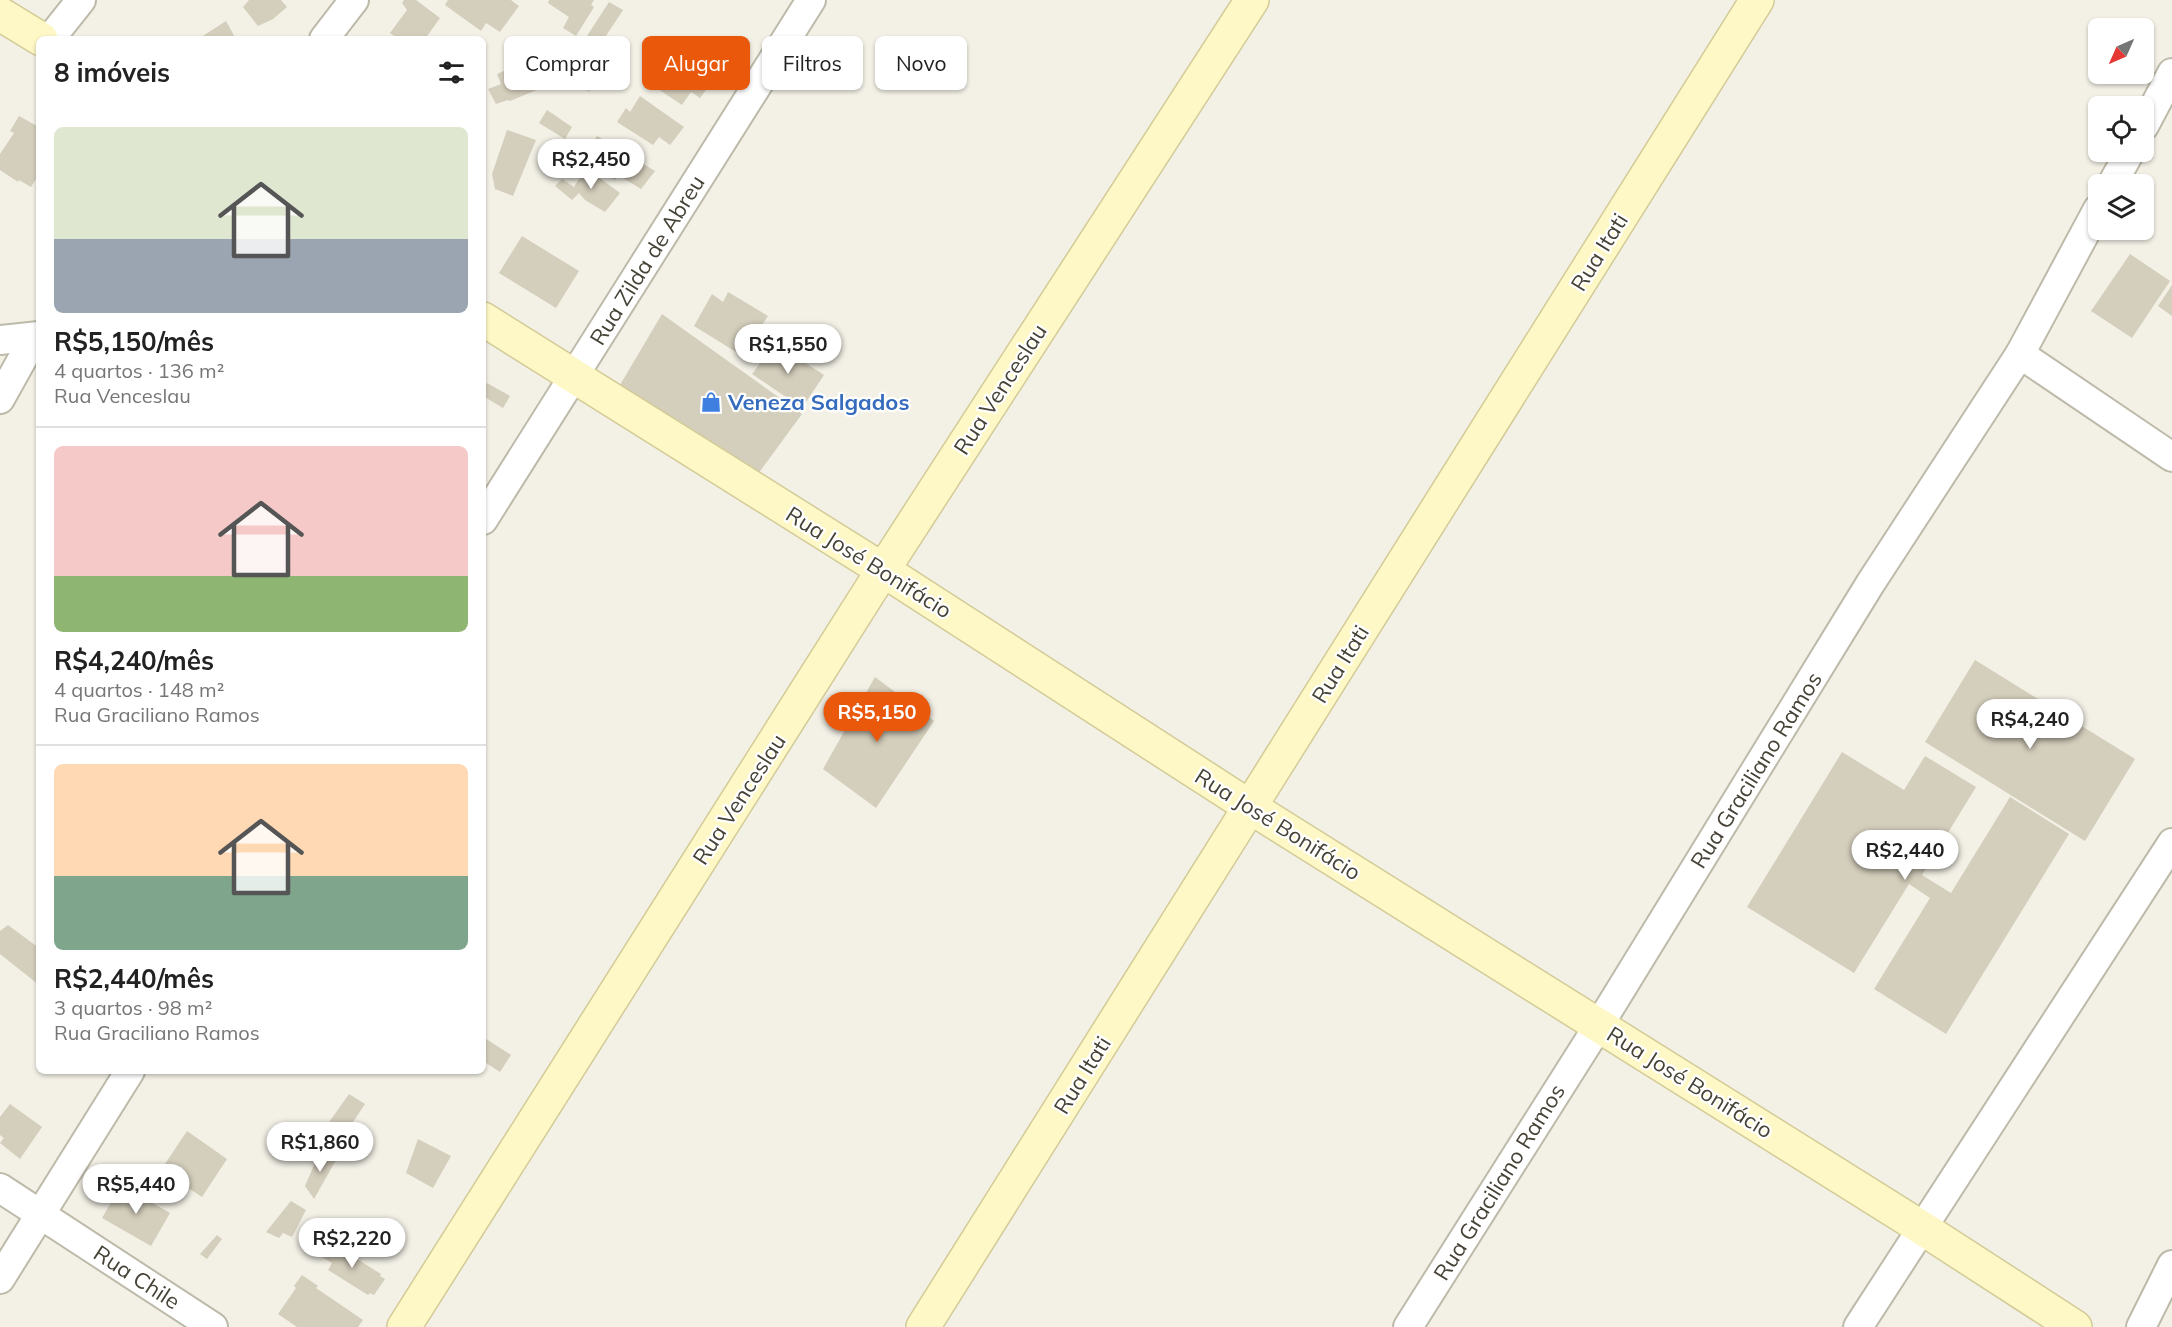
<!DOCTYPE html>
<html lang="pt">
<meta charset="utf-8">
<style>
:root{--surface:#fff;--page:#f2f2f2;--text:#222;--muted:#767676;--line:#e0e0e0;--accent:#ea580c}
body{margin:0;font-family:Mulish,sans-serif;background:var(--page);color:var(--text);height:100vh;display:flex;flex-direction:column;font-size:22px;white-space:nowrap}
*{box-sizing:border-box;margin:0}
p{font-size:20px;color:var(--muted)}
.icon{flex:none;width:33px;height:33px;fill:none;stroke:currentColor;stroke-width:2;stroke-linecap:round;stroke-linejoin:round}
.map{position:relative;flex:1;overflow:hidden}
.details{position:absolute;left:36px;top:36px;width:450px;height:1038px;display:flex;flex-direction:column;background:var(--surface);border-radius:9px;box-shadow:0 2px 4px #0004}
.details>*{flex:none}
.hud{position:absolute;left:504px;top:36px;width:570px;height:54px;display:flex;gap:12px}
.needle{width:39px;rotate:225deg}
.controls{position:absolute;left:2088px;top:18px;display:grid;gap:12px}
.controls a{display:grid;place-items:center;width:66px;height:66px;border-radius:9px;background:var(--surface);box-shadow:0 2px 4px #0004;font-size:30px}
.price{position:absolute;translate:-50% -51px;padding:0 14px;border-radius:21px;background:#fff;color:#222;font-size:20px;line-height:39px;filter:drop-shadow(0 2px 3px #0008)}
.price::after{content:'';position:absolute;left:50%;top:36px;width:18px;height:14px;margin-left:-9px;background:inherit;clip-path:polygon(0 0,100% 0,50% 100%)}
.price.current{background:var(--accent);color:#fff}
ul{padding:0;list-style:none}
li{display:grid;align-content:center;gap:12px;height:318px;padding:0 18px}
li+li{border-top:2px solid var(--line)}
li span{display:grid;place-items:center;height:186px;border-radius:9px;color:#555}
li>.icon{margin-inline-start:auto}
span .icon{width:108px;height:108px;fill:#fffc;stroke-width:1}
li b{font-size:26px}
h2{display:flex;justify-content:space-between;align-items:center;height:72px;padding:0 18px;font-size:26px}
.chip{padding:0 21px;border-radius:9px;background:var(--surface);box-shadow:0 2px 4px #0004;font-size:21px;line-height:54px}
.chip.current{background:var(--accent);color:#fff}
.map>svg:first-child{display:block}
</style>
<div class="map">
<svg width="2172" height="1327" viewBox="0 0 2172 1327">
<rect width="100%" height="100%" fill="#f3f1e6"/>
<g fill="#d4cebc">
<polygon points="249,0 281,0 287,7 273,19 258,26 243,7"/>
<polygon points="404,0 416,0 440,18 425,39 398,39 390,33 407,10 402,3"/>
<polygon points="448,0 511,0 519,6 500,32 486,23 481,31 445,5"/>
<polygon points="549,0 594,0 591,5 594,7 576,36 563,28 569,17 548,3"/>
<polygon points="609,2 623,10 598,48 585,39"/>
<polygon points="226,21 236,39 198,39"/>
<polygon points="671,50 714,79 700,98 691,92 682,105 649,83"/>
<polygon points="531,59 544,87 510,101 508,100 496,104 488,89 501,84 497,74"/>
<polygon points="586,71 600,80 588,92 587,88 584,89 577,84"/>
<polygon points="640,96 684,127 670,145 659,137 653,145 617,122 626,108 630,112"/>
<polygon points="547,110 572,127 565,139 539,123"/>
<polygon points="19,116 39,127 39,174 31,187 19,180 18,182 0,170 0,154 14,133 10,131"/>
<polygon points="507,130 536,140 513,196 495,189 492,174"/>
<polygon points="597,136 655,171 641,189 618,175 615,180 603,173 605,168 585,156"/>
<polygon points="586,168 620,193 605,212 585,200 579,193 572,200 555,186 562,179 574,187"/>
<polygon points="522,236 579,271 556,308 499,273"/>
<polygon points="2130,254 2170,281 2132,338 2091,311"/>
<polygon points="2172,285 2172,316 2158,306"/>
<polygon points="728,292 768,316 757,332 765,337 749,360 694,326 712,294 723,302"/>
<polygon points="662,314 802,414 758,474 617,390"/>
<polygon points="775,343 824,375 802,408 752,374"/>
<polygon points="487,383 510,396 503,408 483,396 483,390"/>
<polygon points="1975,660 2135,759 2085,841 1925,742"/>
<polygon points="875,677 934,721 876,808 823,769"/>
<polygon points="1842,752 1904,790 1925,756 1976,787 1922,875 1951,893 2010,797 2069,834 1946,1034 1874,989 1930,898 1909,884 1854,973 1747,907"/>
<polygon points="8,925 39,948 39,985 0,954 0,931"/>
<polygon points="483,1037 511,1055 500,1072 483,1061"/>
<polygon points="349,1094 365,1104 343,1137 325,1128"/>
<polygon points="10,1104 42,1127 20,1159 0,1143 4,1138 0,1135 0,1117"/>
<polygon points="187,1131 227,1159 202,1197 161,1170"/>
<polygon points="418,1139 451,1156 433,1188 406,1173"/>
<polygon points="321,1149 336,1160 314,1199 305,1186"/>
<polygon points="121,1185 170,1213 151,1246 102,1218"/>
<polygon points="291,1201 306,1210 292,1237 283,1233 279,1238 266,1232"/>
<polygon points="217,1235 222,1239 207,1259 200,1254"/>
<polygon points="325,1239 381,1274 380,1276 385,1279 374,1295 370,1293 368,1295 328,1270 332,1263 320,1256"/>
<polygon points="302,1275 318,1286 316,1288 363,1320 358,1327 297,1327 278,1314 296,1288 294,1286"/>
</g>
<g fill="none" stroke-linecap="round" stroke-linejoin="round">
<g stroke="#bebaa9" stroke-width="32">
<g id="street">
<polyline points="50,39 81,0"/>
<polyline points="324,39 354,0"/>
<polyline points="2144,126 2172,73"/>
<polyline points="2112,184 2130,152"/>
<polyline points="0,340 39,336"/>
<polyline points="2020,354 2172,457"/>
<polyline points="0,399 34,338"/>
<polyline points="483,520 811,0"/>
<polyline points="0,1188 213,1327"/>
<polyline points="0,1279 130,1071"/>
<polyline points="1408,1327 1599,1025 1870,584 2020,354 2098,209"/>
<polyline points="1858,1327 2172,843"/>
<polyline points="2141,1327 2172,1265"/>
</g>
</g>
<g stroke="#d3cb97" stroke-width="36">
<g id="secondary">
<polyline points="0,14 41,39"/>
<polyline points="483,319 883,570 1250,807 1922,1228 2075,1327"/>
<polyline points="404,1327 883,570 1252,0"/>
<polyline points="923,1327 1757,0"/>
</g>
</g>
<use href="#street" stroke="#fff" stroke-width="28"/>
<use href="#secondary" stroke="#fef8c6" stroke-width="33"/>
</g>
<defs>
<g id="shop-bare" transform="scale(1.62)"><path d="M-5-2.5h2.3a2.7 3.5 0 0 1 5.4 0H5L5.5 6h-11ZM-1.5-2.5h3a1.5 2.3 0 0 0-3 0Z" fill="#3f7fe0" stroke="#fff" stroke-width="2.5" paint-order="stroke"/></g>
</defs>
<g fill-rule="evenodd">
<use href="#shop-bare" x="711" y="402"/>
</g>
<g text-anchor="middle" stroke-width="4.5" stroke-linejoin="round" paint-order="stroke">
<g font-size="22" fill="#464236" stroke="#fff">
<text transform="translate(1599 252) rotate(-58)" y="8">Rua Itati</text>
<text transform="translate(647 260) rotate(-58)" y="8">Rua Zilda de Abreu</text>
<text transform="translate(1000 389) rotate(-57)" y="8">Rua Venceslau</text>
<text transform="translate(869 562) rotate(32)" y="8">Rua José Bonifácio</text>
<text transform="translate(1340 664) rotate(-58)" y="8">Rua Itati</text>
<text transform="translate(1756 770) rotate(-58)" y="8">Rua Graciliano Ramos</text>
<text transform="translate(739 799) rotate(-57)" y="8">Rua Venceslau</text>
<text transform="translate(1278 824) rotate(32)" y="8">Rua José Bonifácio</text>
<text transform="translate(1082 1075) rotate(-58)" y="8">Rua Itati</text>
<text transform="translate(1690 1082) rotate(32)" y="8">Rua José Bonifácio</text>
<text transform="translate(1499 1182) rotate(-58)" y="8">Rua Graciliano Ramos</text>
<text transform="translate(137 1277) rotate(33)" y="8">Rua Chile</text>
</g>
<g font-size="22" font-weight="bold" fill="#366cbe" stroke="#fff" text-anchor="start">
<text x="728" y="410">Veneza Salgados</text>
</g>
</g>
</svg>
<div class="controls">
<a><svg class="needle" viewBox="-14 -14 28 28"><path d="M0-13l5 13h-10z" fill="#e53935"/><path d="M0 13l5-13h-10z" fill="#767676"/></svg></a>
<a><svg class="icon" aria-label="locate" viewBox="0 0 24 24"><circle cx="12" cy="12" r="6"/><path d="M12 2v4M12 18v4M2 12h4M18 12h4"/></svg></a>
<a><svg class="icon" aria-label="layers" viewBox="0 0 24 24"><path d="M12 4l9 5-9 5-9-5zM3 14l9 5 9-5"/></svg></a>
</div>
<b class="price" style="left:591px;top:190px">R$2,450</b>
<b class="price" style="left:788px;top:375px">R$1,550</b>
<b class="price current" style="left:877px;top:743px">R$5,150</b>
<b class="price" style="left:2030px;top:750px">R$4,240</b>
<b class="price" style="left:1905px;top:881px">R$2,440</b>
<b class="price" style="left:320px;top:1173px">R$1,860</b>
<b class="price" style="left:136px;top:1215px">R$5,440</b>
<b class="price" style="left:352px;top:1269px">R$2,220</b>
<div class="hud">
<a class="chip">Comprar</a>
<a class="chip current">Alugar</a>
<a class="chip">Filtros</a>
<a class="chip">Novo</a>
</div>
<section class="details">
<h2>8 imóveis<svg class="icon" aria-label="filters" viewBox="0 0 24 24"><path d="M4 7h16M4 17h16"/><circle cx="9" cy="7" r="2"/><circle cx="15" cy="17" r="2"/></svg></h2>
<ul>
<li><span style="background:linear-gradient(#dfe7d0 60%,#9aa5b1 0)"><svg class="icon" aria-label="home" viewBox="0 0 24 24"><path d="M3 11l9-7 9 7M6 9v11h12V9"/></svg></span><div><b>R$5,150/mês</b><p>4 quartos · 136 m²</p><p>Rua Venceslau</p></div></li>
<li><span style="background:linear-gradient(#f6c9c9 70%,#8fb573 0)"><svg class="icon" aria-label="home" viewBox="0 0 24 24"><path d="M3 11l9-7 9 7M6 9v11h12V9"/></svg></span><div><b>R$4,240/mês</b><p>4 quartos · 148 m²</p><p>Rua Graciliano Ramos</p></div></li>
<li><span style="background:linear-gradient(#ffd9b3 60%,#7fa58c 0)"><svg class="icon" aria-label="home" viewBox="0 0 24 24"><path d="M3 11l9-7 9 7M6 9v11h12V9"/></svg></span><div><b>R$2,440/mês</b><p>3 quartos · 98 m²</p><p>Rua Graciliano Ramos</p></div></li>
</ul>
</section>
</div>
